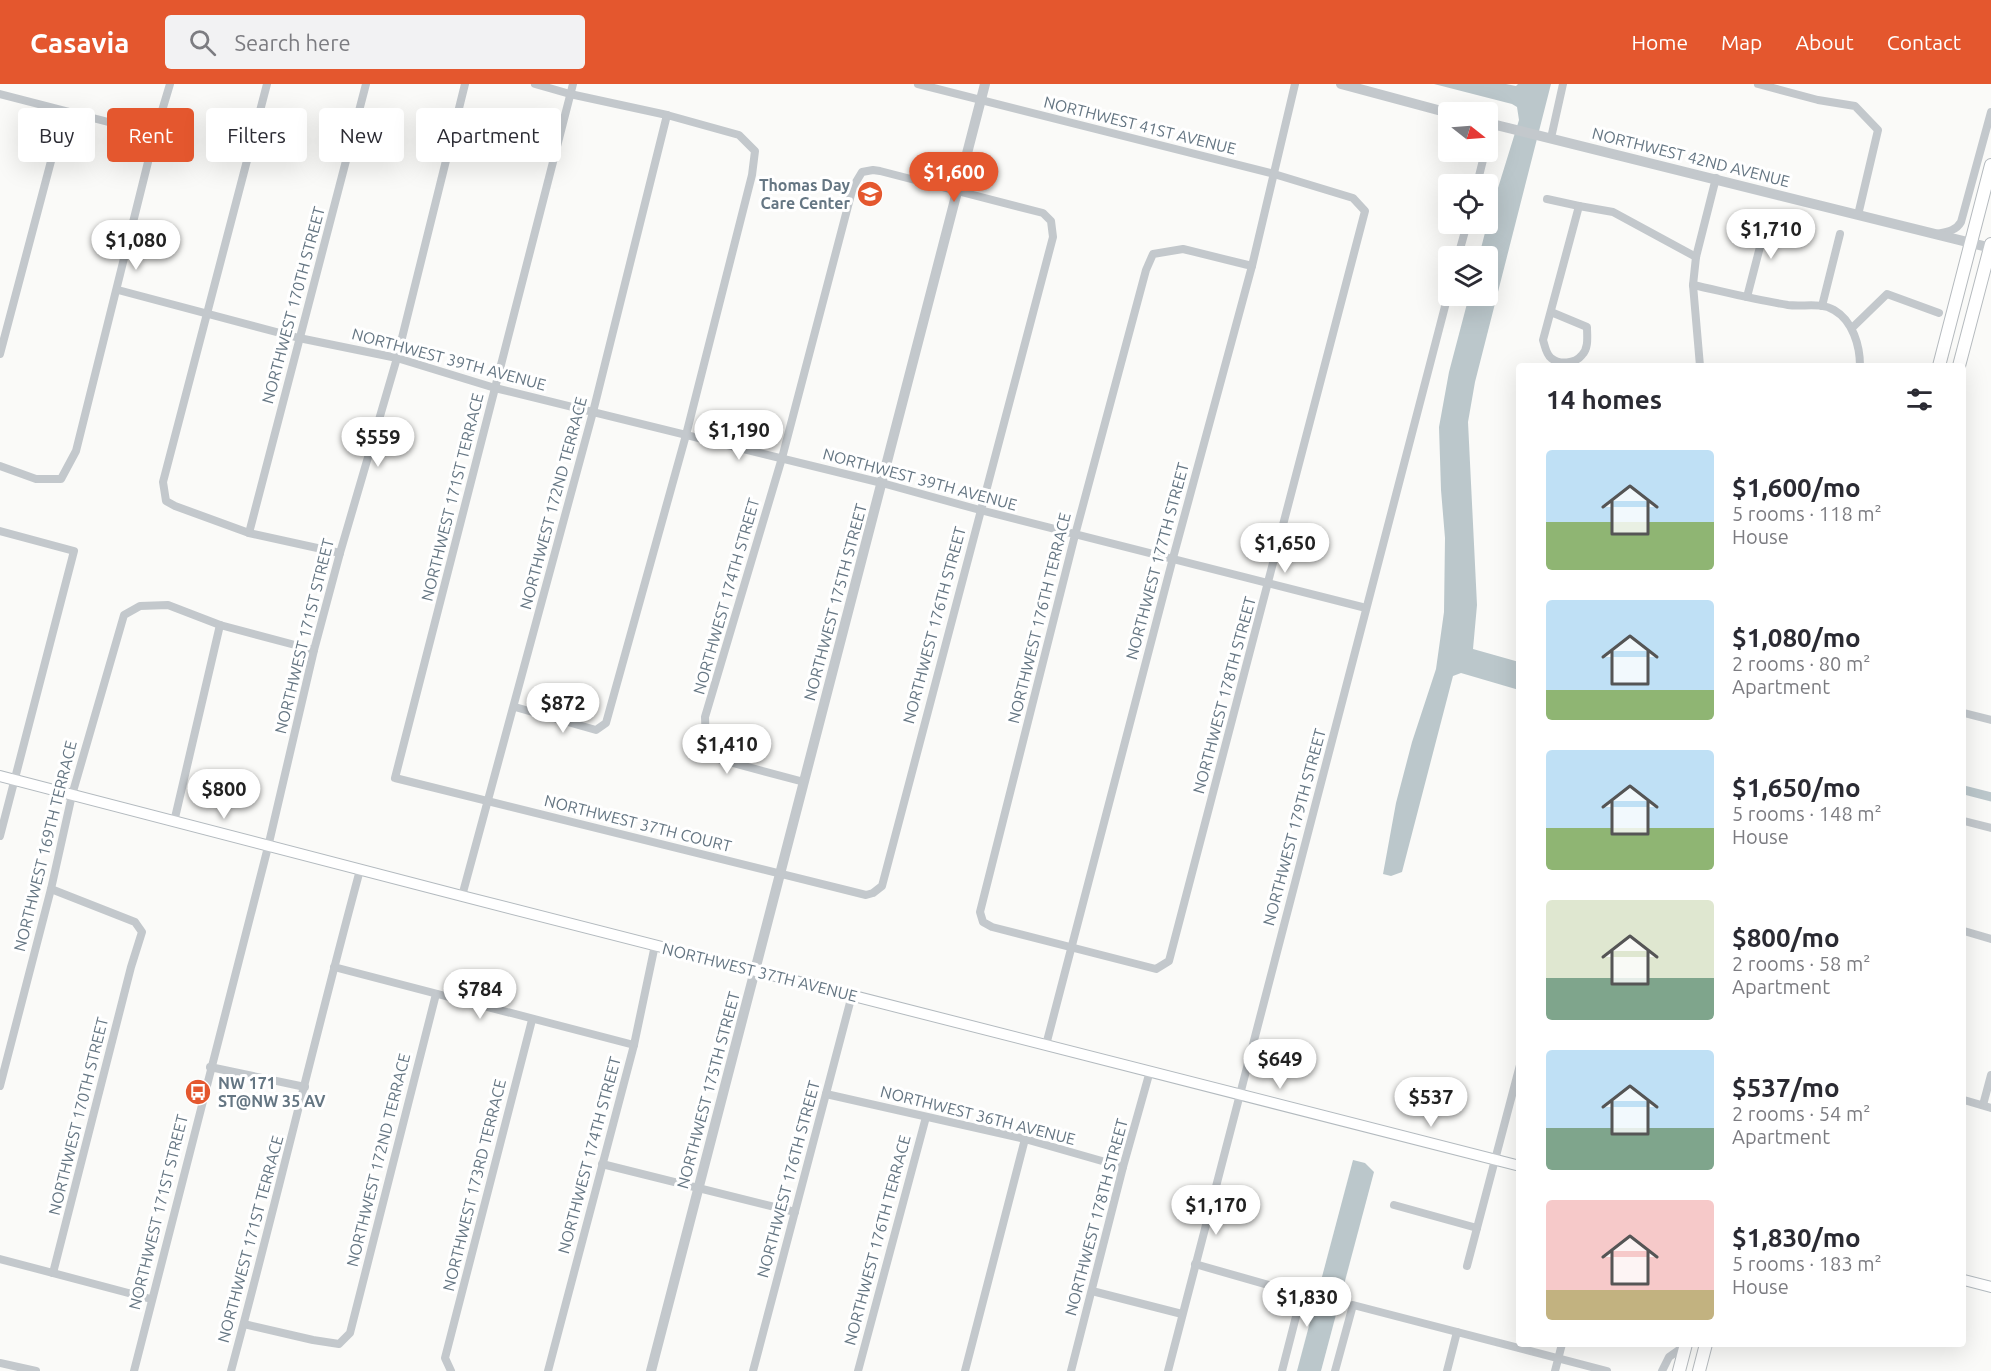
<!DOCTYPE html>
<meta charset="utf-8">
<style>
:root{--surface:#fff;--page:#f2f2f3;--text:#2b2b33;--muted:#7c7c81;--accent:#e4572e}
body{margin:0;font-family:Ubuntu,sans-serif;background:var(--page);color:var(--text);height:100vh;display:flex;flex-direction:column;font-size:22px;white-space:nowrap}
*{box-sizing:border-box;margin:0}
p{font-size:20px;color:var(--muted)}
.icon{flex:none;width:33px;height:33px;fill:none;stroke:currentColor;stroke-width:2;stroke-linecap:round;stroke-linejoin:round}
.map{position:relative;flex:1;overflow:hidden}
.sheet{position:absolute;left:1516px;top:279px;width:450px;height:984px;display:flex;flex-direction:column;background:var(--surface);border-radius:6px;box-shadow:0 6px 24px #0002}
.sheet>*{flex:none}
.guide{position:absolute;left:18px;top:24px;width:570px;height:54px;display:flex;gap:12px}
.needle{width:39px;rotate:107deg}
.buttons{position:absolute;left:1438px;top:18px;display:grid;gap:12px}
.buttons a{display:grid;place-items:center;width:60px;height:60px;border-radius:6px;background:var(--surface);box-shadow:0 6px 24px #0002;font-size:30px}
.price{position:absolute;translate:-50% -51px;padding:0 14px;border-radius:21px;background:#fff;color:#222;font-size:20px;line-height:39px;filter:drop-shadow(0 2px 3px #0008)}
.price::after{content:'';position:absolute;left:50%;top:36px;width:18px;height:14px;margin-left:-9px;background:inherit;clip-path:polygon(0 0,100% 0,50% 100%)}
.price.active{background:var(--accent);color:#fff}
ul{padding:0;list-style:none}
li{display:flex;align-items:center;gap:18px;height:150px;padding:0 30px}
li span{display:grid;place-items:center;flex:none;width:168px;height:120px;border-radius:6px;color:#555}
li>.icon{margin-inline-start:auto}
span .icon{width:72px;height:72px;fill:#fffc;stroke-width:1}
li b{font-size:26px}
h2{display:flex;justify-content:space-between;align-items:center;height:72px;padding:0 30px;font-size:26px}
.chip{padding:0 21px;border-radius:6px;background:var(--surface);box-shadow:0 6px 24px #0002;font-size:21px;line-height:54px}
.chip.active{background:var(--accent);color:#fff}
header{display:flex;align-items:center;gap:36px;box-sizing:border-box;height:84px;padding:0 30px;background:var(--accent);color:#fff}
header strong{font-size:28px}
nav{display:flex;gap:33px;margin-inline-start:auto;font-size:21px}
.search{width:420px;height:54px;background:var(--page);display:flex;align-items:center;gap:15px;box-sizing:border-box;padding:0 21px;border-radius:6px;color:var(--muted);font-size:22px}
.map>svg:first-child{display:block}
</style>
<header>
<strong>Casavia</strong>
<div class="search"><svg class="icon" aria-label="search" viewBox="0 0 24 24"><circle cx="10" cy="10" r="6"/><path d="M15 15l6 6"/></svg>Search here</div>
<nav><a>Home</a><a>Map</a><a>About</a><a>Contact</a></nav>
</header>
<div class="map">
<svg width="1991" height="1287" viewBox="0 0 1991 1287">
<rect width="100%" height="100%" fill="#fafaf8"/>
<g fill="#bbc7cb">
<polygon points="1434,0 1506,0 1516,2 1518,0 1551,0 1475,298 1468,338 1477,521 1473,565 1519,578 1519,606 1461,589 1453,592 1402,788 1391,792 1383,790 1396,719 1412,658 1436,585 1444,528 1445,454 1441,406 1439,343 1449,288 1469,212 1488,212 1488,172 1479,172 1489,133 1519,36 1517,23 1512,20"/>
<polygon points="1353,1076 1365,1079 1374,1088 1321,1287 1297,1287"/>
</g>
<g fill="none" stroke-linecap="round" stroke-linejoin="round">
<polyline stroke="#bbc7cb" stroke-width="9" points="1964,706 1991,713"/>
<g stroke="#b3babf" stroke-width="12">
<g id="secondary">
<polyline points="0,692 462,812 1520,1082"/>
<polyline points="1964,1196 1991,1203"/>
</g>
</g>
<g stroke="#b5babe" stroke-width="14">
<g id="primary">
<polyline points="1939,282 1991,81"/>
<polyline points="1959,282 1991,160"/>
<polyline points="1679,1287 1686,1260"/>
<polyline points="1699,1287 1706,1260"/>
</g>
</g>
<g stroke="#c3c8cc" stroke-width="8">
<polyline points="267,0 163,398 166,417 175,422 249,449 340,469"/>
<polyline points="573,0 395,694 866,811 873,809 882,802 1053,153 1051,137 1043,129 880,87 873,86 862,88 853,103 782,374 705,633 706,660 718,675 804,698"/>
<polyline points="918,0 1274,90 1353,114 1365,127 1169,877 1156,885 992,843 983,838 980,828 1075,451 1146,186 1153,170 1183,165 1252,182"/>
<polyline points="1758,0 1818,16 1855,22 1878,46 1858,131"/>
<polyline points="0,10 155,50"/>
<polyline points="1551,54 1563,0"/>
<polyline points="1488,57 1492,40"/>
<polyline points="1477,100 1485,68"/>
<polyline points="1547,115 1579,122"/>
<path d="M1936 150C1946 148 1956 147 1961 138L1991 28"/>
<polyline points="1458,172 1467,140"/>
<path d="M1693 201C1725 208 1756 216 1788 221 1803 223 1821 218 1834 226 1853 237 1860 262 1860 282"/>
<polyline points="118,206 299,254 397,274 495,304 882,399 980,426 1366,524"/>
<polyline points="1747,213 1768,132"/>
<polyline points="1822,222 1840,150"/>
<path d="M1551 228 1587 243C1587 252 1589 264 1582 271 1575 280 1559 281 1551 274 1546 270 1545 262 1543 256L1579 122 1613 128 1696 173"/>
<polyline points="1852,244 1887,210 1939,229"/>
<polyline points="0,270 64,28"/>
<polyline points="1700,282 1693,201 1696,173 1716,94"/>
<polyline points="0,382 36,395 61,395 76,367 155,50 170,0"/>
<polyline points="0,447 74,467 0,752"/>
<polyline points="249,449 366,0"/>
<polyline points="515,623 596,646 606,639 686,351 752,91 755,67 739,51 667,31 570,10 535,0"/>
<polyline points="1964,629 1991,636"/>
<polyline points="1964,737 1991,744"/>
<polyline points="174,738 220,541"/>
<polyline points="51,805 135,838 142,848 131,883 53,1189"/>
<polyline points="462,812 593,328 667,31"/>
<polyline points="1964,847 1991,855"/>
<polyline points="334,883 634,961"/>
<polyline points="1046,961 1173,474 1252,182 1295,0"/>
<polyline points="210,983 305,1003"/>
<polyline points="0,1002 51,805 72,711 124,531 140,522 168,521 220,541 314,566"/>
<polyline points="826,1010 1025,1055 1123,1083"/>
<polyline points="1964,1016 1991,1024"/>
<polyline points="1983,1021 1991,991"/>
<polyline points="602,1080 795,1128"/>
<polyline points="1394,1121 1477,1144"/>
<polyline points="0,1175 151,1215"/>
<polyline points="1195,1180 1293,1208 1300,1217 1282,1287"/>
<polyline points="1467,1182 1520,981"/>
<polyline points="1092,1207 1182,1230"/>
<polyline points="244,1240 313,1256 339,1260 350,1249 436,910"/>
<polyline points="0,1279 36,1287"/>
<polyline points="134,1287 268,763 314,566 340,469 397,274 465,0"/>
<path d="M231 1287C276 1120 315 952 360 786"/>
<polyline points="451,1287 445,1274 532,936"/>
<polyline points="548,1287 634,961 655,861"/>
<polyline points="753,1287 852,911"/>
<polyline points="858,1287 926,1033"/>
<polyline points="965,1287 1025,1055"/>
<polyline points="1071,1287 1123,1083 1150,987"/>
<polyline points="1168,1287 1449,207"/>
<polyline points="1335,1287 1353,1221 1607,1287"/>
<polyline points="1447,1287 1457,1248"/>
<polyline points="1555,1287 1562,1260"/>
<polyline points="1662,1287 1669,1273 1686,1261"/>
</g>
<g stroke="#c3c8cc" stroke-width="10">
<polyline points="1341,0 1449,29"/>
<polyline points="1488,39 1991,164"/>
<polyline points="651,1287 985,0"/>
</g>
<use href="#secondary" stroke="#fff" stroke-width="10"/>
<use href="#primary" stroke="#fff" stroke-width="12"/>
</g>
<defs>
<g id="school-disc" transform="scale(1.35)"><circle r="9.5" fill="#e4572e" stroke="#fff"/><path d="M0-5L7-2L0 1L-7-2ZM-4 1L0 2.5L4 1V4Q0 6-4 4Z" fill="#fff"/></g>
<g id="bus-disc" transform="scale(1.35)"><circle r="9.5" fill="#e4572e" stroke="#fff"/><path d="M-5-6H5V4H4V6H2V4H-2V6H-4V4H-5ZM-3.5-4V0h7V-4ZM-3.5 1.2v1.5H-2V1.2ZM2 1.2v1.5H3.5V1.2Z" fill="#fff"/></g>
</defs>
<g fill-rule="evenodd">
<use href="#school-disc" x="870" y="110"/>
<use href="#bus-disc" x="198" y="1008"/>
</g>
<g text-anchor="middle" stroke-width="6" stroke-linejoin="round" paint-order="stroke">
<g font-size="16" fill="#657683" stroke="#fff">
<text transform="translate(1140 41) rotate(14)" y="6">NORTHWEST 41ST AVENUE</text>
<text transform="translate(1691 73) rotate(14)" y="6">NORTHWEST 42ND AVENUE</text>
<text transform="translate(293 221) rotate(-75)" y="6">NORTHWEST 170TH STREET</text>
<text transform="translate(449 275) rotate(15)" y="6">NORTHWEST 39TH AVENUE</text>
<text transform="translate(920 395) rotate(15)" y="6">NORTHWEST 39TH AVENUE</text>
<text transform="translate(452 413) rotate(-76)" y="6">NORTHWEST 171ST TERRACE</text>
<text transform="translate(553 419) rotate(-75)" y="6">NORTHWEST 172ND TERRACE</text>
<text transform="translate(1157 477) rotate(-75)" y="6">NORTHWEST 177TH STREET</text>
<text transform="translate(726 512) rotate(-74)" y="6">NORTHWEST 174TH STREET</text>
<text transform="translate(835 518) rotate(-75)" y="6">NORTHWEST 175TH STREET</text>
<text transform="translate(1039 534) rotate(-76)" y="6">NORTHWEST 176TH TERRACE</text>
<text transform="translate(934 541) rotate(-75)" y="6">NORTHWEST 176TH STREET</text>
<text transform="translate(304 552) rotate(-76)" y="6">NORTHWEST 171ST STREET</text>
<text transform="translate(1224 611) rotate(-75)" y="6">NORTHWEST 178TH STREET</text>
<text transform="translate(638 739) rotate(14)" y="6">NORTHWEST 37TH COURT</text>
<text transform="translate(1294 743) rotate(-75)" y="6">NORTHWEST 179TH STREET</text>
<text transform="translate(45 762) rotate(-76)" y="6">NORTHWEST 169TH TERRACE</text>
<text transform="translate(760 888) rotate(14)" y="6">NORTHWEST 37TH AVENUE</text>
<text transform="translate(708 1006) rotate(-75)" y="6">NORTHWEST 175TH STREET</text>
<text transform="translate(978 1031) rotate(14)" y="6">NORTHWEST 36TH AVENUE</text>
<text transform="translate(78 1032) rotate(-76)" y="6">NORTHWEST 170TH STREET</text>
<text transform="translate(589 1071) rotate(-75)" y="6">NORTHWEST 174TH STREET</text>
<text transform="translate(378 1076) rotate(-76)" y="6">NORTHWEST 172ND TERRACE</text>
<text transform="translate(788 1095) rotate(-75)" y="6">NORTHWEST 176TH STREET</text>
<text transform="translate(474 1101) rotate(-76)" y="6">NORTHWEST 173RD TERRACE</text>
<text transform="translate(158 1128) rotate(-76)" y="6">NORTHWEST 171ST STREET</text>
<text transform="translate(1096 1133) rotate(-75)" y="6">NORTHWEST 178TH STREET</text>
<text transform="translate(250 1155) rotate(-75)" y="6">NORTHWEST 171ST TERRACE</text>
<text transform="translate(877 1156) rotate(-75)" y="6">NORTHWEST 176TH TERRACE</text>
</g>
<g font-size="16" font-weight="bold" fill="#657683" stroke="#fff" text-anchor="end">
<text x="850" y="107">Thomas Day<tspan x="850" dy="18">Care Center</tspan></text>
<text x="218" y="1005" text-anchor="start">NW 171<tspan x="218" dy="18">ST@NW 35 AV</tspan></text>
</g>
</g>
</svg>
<div class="buttons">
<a><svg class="needle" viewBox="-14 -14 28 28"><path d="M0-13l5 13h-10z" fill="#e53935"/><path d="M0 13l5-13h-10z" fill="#7c7c81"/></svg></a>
<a><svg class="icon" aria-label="locate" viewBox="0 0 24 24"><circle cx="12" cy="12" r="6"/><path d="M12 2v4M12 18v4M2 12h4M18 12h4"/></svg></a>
<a><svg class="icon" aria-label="layers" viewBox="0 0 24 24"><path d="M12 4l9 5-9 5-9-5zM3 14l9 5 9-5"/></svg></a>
</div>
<b class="price active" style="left:954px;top:119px">$1,600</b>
<b class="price" style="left:1771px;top:176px">$1,710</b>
<b class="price" style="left:136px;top:187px">$1,080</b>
<b class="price" style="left:739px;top:377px">$1,190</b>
<b class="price" style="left:378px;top:384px">$559</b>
<b class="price" style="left:1285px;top:490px">$1,650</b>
<b class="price" style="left:563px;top:650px">$872</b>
<b class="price" style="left:727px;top:691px">$1,410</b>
<b class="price" style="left:224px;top:736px">$800</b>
<b class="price" style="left:480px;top:936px">$784</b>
<b class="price" style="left:1280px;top:1006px">$649</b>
<b class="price" style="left:1431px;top:1044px">$537</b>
<b class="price" style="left:1216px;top:1152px">$1,170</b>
<b class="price" style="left:1307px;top:1244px">$1,830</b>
<div class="guide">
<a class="chip">Buy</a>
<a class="chip active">Rent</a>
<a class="chip">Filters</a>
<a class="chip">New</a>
<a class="chip">Apartment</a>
</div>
<section class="sheet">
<h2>14 homes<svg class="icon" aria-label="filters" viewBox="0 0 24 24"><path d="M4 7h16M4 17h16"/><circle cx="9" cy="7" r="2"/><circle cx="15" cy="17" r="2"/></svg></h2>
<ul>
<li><span style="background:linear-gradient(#bfe0f5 60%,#8fb573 0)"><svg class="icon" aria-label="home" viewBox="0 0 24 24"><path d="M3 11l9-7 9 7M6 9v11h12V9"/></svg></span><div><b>$1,600/mo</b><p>5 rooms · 118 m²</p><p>House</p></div></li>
<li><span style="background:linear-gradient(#bfe0f5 75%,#8fb573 0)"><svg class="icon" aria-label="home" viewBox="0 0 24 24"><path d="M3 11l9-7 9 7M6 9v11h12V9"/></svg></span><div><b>$1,080/mo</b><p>2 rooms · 80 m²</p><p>Apartment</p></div></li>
<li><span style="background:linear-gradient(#bfe0f5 65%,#8fb573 0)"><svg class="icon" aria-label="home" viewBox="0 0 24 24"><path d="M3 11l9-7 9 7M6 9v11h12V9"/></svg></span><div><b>$1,650/mo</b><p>5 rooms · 148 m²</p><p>House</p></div></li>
<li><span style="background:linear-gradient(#dfe7d0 65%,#7fa58c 0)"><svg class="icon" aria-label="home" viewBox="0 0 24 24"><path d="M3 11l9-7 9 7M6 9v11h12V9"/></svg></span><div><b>$800/mo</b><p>2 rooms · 58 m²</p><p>Apartment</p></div></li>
<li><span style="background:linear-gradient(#bfe0f5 65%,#7fa58c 0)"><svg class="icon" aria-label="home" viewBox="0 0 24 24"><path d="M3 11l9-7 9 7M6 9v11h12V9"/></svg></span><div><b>$537/mo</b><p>2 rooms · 54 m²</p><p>Apartment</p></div></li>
<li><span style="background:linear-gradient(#f6c9c9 75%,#c2b280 0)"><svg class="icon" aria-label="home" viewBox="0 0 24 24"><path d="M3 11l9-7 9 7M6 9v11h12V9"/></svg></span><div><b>$1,830/mo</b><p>5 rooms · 183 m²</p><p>House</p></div></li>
</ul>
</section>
</div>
